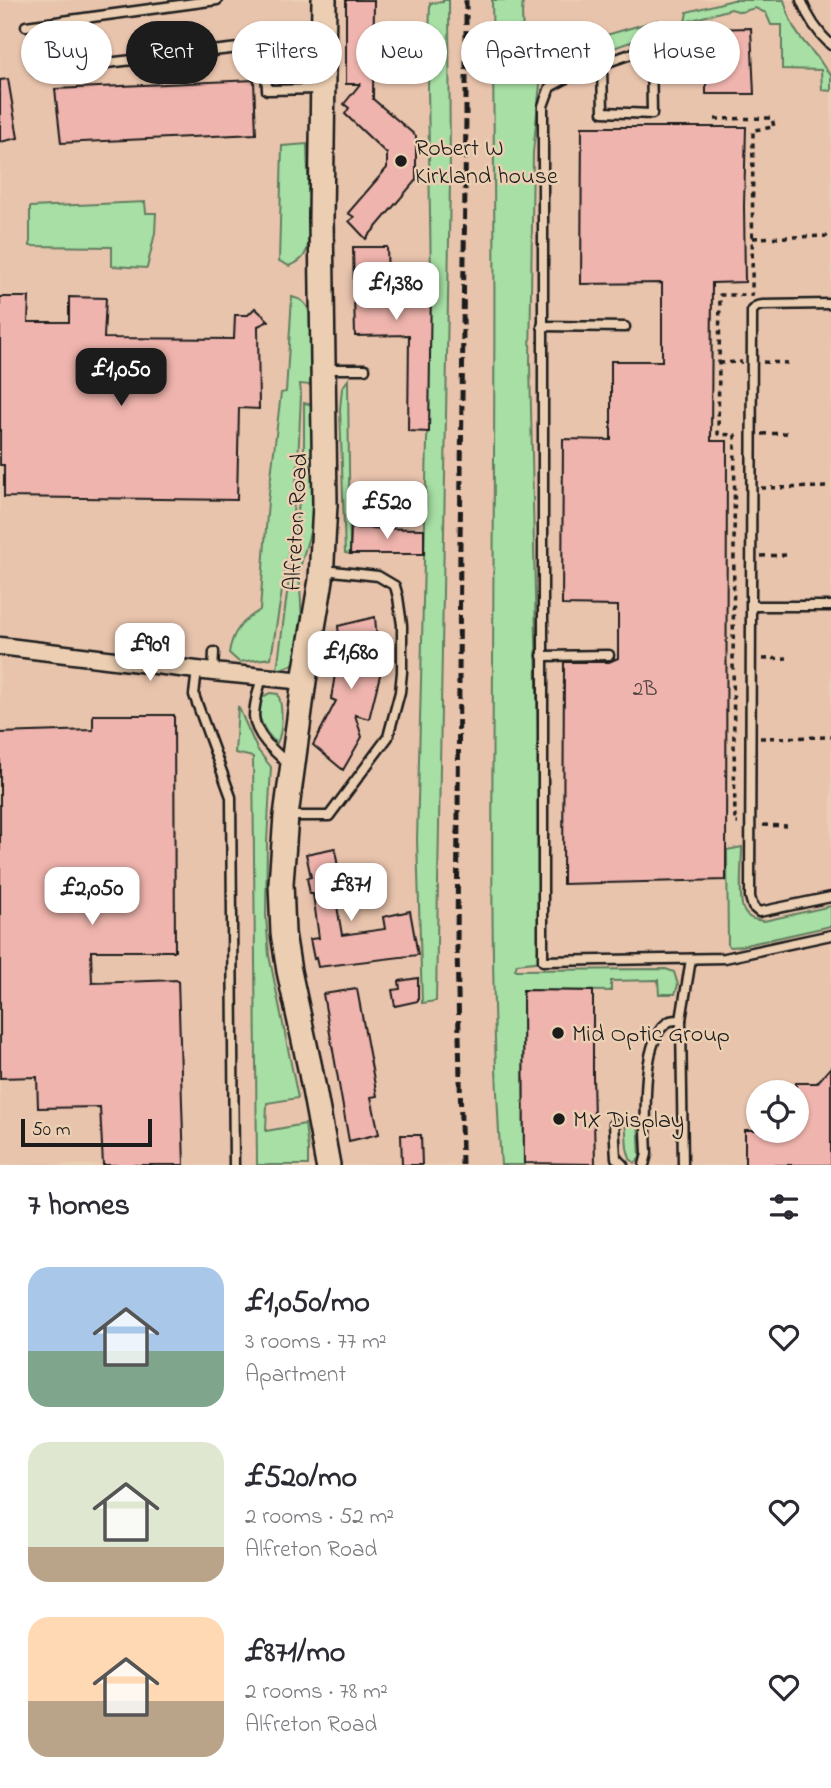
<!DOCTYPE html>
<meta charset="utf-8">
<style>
:root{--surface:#fff;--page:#f2f2f3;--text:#2b2b33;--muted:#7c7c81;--accent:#1c1c1c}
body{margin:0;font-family:"Indie Flower",sans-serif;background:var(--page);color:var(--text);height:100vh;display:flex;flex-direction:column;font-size:26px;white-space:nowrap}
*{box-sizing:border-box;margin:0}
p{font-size:23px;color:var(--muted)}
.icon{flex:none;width:38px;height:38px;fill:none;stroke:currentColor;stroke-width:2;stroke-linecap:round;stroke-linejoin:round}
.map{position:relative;height:1165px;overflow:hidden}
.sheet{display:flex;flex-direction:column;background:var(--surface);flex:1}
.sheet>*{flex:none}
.hud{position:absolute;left:21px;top:21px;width:789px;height:63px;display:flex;gap:14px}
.controls{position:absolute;left:746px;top:1080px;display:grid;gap:14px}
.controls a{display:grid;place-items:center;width:63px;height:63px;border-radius:50%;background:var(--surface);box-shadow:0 2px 5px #0004;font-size:35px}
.scale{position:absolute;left:21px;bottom:18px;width:131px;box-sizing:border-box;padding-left:7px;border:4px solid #1c1c1c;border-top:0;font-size:19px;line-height:24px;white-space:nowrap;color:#1c1c1c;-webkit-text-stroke:5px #eccfb2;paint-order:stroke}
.price{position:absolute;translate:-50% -60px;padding:0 16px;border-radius:14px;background:#fff;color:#222;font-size:23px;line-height:46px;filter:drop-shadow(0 2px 4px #0008)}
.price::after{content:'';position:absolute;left:50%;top:42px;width:21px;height:16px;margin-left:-10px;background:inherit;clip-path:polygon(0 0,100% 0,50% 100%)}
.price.active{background:var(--accent);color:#fff}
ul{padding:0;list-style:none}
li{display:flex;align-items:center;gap:21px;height:175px;padding:0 28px}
li span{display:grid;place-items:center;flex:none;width:196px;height:140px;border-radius:21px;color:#555}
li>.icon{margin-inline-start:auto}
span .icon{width:84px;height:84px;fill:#fffc;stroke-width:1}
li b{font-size:30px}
h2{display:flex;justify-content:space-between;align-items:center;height:84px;padding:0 28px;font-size:30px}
.tag{padding:0 24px;border-radius:32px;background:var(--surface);box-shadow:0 2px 5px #0004;font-size:24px;line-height:63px}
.tag.active{background:var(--accent);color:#fff}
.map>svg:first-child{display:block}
</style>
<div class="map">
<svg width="831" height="1165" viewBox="0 0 831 1165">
<rect width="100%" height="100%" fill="#eccfb2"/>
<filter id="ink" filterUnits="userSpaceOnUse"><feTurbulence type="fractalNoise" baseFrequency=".0143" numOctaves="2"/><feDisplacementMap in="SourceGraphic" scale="14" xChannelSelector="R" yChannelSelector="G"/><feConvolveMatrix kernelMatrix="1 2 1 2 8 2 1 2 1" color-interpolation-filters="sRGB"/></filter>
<g filter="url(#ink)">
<path fill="#e9c4ad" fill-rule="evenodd" d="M0 0H831V1165H0ZM758 1092H796V1130H758Z"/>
<g fill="#a7dfa4" stroke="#627e60" stroke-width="2">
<polygon points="443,0 449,0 450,181 436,1001 422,1003 417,840 431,281 428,88 430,3 443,2"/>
<path d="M492 0H523C521 19 522 42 533 59L548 52 658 20 664 30 541 74 533 153 530 363 543 961 517 964 515 970 666 969 674 972 678 985 675 994H659L658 980 611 981V991L523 990 524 1165H501C490 1000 492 833 493 667 494 445 496 222 492 0Z"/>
<path d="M733 0H784C792 29 797 35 817 57 823 63 823 69 831 74V91L822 90 821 70 782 69V25H771L766 13 755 8 741 12 731 9 685 22 687 12Z"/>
<path d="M307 144C307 164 313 238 306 252 303 260 296 263 289 266L279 261 282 146Z"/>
<polygon points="145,202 146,213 156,213 155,233 147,268 112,266 112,247 30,246 30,207"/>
<path d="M292 297C295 298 300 299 302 301 318 312 312 358 312 376L310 385 300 384 301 394 298 464 290 542 271 658 239 662 229 653C232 632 242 621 260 610L268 501 281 393 286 392Z"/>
<polygon points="348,380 350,554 345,553 340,409 342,388"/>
<polygon points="304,403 313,405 316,412 313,522 299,571 302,619 301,636 296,659 292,665 277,670 304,464"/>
<path d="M270 693 278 694C283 707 283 731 277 743 263 733 247 702 270 693Z"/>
<polygon points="238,706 257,749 271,767 267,842 266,916 269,955 298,1098 267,1103 266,1131 305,1124 308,1149 308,1165 257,1165 253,757 235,753"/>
<path d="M742 847C742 861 738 901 744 911 748 919 756 920 764 921L831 906V926L741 946 731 947 728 945 727 850Z"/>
<polygon points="638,1117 640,1158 635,1163 630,1159 627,1148 625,1118"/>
</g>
<g fill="#efb4ad" stroke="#1c1c1c" stroke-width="2">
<polygon points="346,0 374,0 373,99 416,136 416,180 366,239 349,221 354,217 348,213 387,168 387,154 345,114 349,108 344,104 360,84 346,84"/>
<polygon points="751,28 754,94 706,94 706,29"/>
<polygon points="8,79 18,138 0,142 0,80"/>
<polygon points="254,80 256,134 61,143 55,89"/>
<polygon points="582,127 746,127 744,206 745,282 712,283 711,441 727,441 726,880 563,884 564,662 609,662 618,658 618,606 562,605 563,439 611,440 611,361 662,361 662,283 581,284"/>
<polygon points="353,247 387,247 388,280 431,281 429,432 408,431 409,335 355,336"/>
<polygon points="0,297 29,297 28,322 69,322 69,297 106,298 104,338 234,339 235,315 248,315 255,308 269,321 258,326 259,409 239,408 237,500 4,497 4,465 0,465"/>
<polygon points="351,528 424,529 424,554 350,554"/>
<polygon points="375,617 380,675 369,719 355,715 362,737 343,770 313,745 336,701 331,699 336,668 342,668 338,626"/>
<polygon points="93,715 174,715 175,951 91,951 92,983 178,980 184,1165 103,1165 100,1107 38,1108 37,1077 0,1078 0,733 93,730"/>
<polygon points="335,848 341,888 334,889 342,935 385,929 383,917 410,911 418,955 318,967 316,958 314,959 310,939 319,938 313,894 310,894 307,878 311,877 306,854"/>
<polygon points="418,978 418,1001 395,1006 392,990 400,989 399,981"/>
<polygon points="357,989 377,1096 371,1097 379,1134 349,1141 323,994"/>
<polygon points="523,990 593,991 593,1075 595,1164 524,1163"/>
<polygon points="831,1067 831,1165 745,1165 745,1130 796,1130 796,1083 817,1083"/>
<polygon points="401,1135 421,1135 422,1165 402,1165"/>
</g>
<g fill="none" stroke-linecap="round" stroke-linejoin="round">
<g stroke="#1c1c1c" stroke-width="13">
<g id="lane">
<path d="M801 0C808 18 817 32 831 45"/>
<polyline points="26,26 217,0"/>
<polyline points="602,64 603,112 652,114 651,47 576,73 550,87 543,106 543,961 725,958 831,935"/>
<polyline points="36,71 265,45 267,90 321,89"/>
<polyline points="831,304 763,305 757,306 752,311 750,897 753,907 759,912 831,897"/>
<polyline points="542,326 625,327"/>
<polyline points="327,369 365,369"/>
<polyline points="752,606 831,606"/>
<polyline points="542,656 609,655"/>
<polyline points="197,670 194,695 231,797 234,1165"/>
<polyline points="213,672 214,652"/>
<path d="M262 677C259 689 254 703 254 716 255 736 276 753 290 765"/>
<polyline points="287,816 329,816 388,737 400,692 402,672 402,625 398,597 395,586 378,576 324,570"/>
<polyline points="681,1020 683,1165"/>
<polyline points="614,1123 616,1158 623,1165"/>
<path d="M644 1165 647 1154C646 1126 639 1036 670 1021 673 1020 677 1020 681 1020L691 959"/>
</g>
</g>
<g stroke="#1c1c1c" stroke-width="21">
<polyline id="street" points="0,646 213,672 304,681"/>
</g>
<g stroke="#1c1c1c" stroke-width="28">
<polyline id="secondary" points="324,0 321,218 325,504 321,580 304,681 286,816 281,883 283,933 289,971 310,1068 328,1165"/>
</g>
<g stroke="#1c1c1c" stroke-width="3.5" stroke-dasharray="5 5" stroke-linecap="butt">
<polyline points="715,119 772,118 774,127 753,130 752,295 720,295 718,434 735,435 733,661 735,823 738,823"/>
<polyline points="753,238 831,236"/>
<polyline points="763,362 788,363"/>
<polyline points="719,363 742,362"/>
<polyline points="762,434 788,433"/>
<polyline points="761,488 831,487"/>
<polyline points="761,556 787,555"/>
<polyline points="763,659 787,658"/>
<polyline points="760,738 831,737"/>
<polyline points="763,825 787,826"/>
</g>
<use href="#lane" stroke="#eccfb2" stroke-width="8"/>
<use href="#street" stroke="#eccfb2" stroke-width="16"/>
<use href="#secondary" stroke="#eccfb2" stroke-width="23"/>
<polyline stroke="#1c1c1c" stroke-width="5" stroke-dasharray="10 5" stroke-linecap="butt" points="462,1165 457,948 460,543 466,116 466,0"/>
</g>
</g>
<g fill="#1c1c1c" stroke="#eccfb2" stroke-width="2.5">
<circle cx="401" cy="161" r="7"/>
<circle cx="558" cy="1033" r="7"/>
<circle cx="559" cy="1119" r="7"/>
</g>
<g text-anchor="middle" stroke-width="5" stroke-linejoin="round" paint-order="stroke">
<g font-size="21" fill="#514240">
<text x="645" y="695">2B</text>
</g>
<g font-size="24" fill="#1c1c1c" stroke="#eccfb2" text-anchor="start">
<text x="415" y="155">Robert W<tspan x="415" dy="28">Kirkland house</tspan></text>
<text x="572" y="1041">Mid Optic Group</text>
<text x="573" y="1127">MX Display</text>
</g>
<g font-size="24" fill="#1c1c1c" stroke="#eccfb2">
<text transform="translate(295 522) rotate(-87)" y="8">Alfreton Road</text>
</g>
</g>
</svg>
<div class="controls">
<a><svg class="icon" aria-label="locate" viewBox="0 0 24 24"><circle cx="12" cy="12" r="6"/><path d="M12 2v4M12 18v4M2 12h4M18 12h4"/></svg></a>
</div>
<div class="scale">50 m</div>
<b class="price" style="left:396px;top:322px">£1,380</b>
<b class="price active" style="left:121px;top:408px">£1,050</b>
<b class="price" style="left:387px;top:541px">£520</b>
<b class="price" style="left:150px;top:683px">£909</b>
<b class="price" style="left:351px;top:691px">£1,680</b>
<b class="price" style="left:351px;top:923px">£871</b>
<b class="price" style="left:92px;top:927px">£2,050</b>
<div class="hud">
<a class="tag">Buy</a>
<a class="tag active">Rent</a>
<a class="tag">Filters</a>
<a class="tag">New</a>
<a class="tag">Apartment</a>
<a class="tag">House</a>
</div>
</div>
<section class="sheet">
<h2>7 homes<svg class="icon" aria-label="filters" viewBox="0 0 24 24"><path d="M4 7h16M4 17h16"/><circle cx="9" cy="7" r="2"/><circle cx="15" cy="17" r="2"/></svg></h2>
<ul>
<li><span style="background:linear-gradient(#a9c7e8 60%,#7fa58c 0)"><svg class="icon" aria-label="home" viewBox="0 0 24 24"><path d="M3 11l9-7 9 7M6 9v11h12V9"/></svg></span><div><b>£1,050/mo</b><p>3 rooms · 77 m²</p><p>Apartment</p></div><svg class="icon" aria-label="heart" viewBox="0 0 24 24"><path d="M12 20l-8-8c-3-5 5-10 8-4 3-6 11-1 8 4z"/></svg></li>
<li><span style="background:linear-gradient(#dfe7d0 75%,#b9a48a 0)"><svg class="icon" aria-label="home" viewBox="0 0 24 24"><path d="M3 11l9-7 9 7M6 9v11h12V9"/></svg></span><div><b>£520/mo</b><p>2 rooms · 52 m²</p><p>Alfreton Road</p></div><svg class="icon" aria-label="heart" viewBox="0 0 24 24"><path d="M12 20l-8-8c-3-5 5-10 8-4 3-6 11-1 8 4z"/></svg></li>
<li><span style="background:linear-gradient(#ffd9b3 60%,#b9a48a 0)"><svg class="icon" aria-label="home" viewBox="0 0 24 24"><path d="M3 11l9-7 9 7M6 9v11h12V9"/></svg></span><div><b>£871/mo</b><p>2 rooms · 78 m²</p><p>Alfreton Road</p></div><svg class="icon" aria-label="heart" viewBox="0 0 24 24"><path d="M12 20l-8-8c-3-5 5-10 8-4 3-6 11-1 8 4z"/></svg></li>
</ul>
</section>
